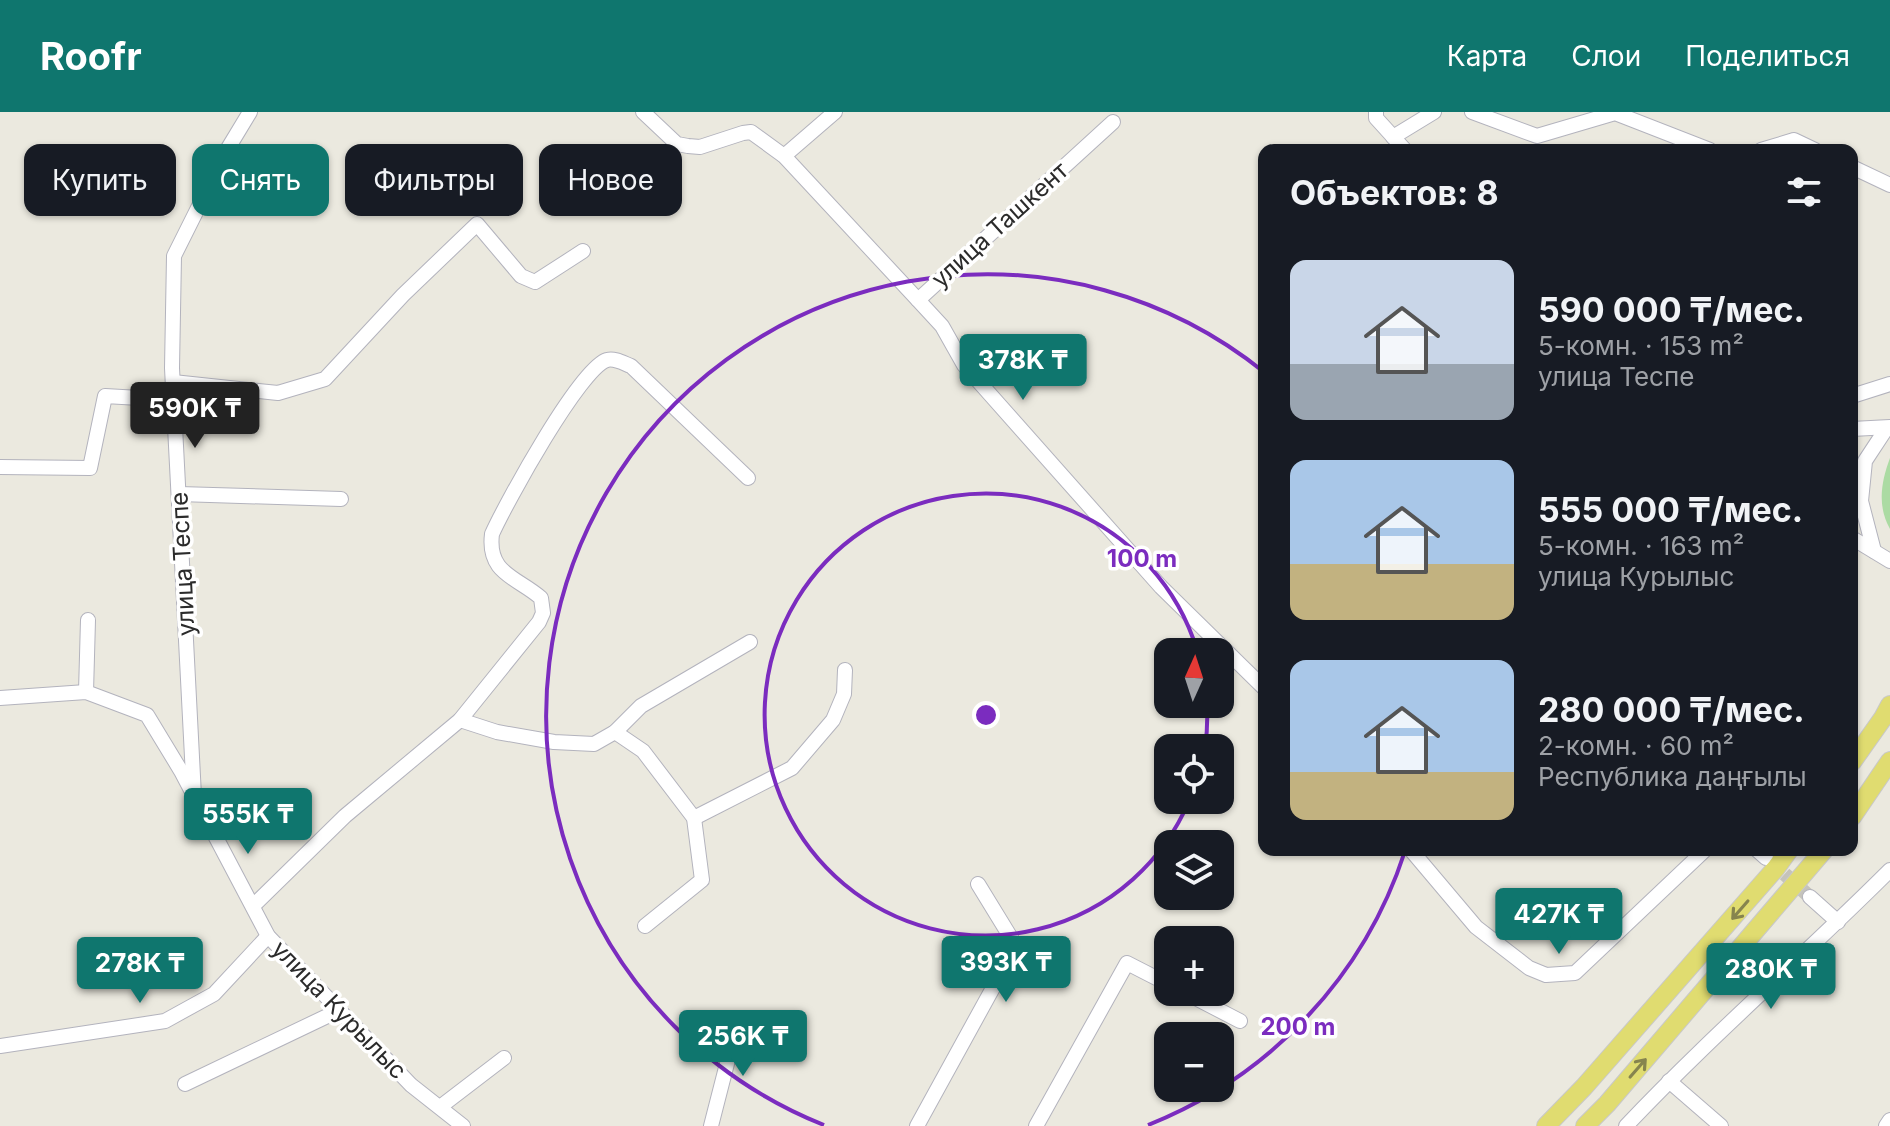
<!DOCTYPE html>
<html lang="ru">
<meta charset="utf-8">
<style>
:root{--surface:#171b24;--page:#242831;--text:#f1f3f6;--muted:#9ea1a6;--accent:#0f766e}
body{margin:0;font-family:Inter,sans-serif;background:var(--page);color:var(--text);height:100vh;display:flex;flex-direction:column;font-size:30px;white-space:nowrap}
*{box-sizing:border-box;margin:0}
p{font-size:26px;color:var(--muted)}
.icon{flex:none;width:44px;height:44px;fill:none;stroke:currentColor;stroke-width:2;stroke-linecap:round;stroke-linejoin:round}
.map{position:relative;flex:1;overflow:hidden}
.sheet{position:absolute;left:1258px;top:32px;width:600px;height:712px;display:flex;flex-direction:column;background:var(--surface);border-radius:16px;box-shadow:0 2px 6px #0004}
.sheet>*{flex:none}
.banner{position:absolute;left:24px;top:32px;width:760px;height:72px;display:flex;gap:16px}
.needle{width:52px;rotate:3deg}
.controls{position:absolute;left:1154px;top:526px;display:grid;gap:16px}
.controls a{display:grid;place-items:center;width:80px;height:80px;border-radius:16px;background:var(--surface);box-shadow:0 2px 6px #0004;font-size:40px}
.price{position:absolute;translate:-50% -68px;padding:0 18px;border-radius:8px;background:var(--accent);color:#fff;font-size:26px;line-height:52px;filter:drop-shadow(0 2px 4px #0008)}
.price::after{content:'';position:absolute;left:50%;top:48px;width:24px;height:18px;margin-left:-12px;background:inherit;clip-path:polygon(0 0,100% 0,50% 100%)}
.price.current{background:#222;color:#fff}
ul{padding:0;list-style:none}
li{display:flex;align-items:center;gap:24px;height:200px;padding:0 32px}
li span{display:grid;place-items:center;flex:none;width:224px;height:160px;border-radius:16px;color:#555}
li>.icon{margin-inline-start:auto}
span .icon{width:96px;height:96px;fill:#fffc;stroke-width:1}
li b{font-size:34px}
h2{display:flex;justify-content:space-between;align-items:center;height:96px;padding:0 32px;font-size:34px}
.tag{padding:0 28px;border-radius:16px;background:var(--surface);box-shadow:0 2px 6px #0004;font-size:28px;line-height:72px}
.tag.current{background:var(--accent);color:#fff}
header{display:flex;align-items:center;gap:48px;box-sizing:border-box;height:112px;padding:0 40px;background:var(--accent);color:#fff}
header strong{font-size:38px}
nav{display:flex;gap:44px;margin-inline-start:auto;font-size:28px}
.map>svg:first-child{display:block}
</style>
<header>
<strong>Roofr</strong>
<nav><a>Карта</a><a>Слои</a><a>Поделиться</a></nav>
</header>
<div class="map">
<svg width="1890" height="1014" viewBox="0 0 1890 1014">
<rect width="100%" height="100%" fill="#ebe9df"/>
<path fill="#abdba3" d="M1890 346V417C1877 394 1881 370 1890 346Z"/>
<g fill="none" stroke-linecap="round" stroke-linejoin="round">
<polyline stroke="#c5c3bb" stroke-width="14" stroke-dasharray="14 7" stroke-linecap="butt" points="1769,748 1810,785"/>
<g stroke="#b3b3bd" stroke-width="16">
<g id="minor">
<polyline points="643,0 677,32 688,34 700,35 743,21 751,20 784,44 918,188"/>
<polyline points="1376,0 1376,6 1405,38"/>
<polyline points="1472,0 1537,24 1615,1 1710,38"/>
<polyline points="1113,10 918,188 942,214 964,253 1161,475 1264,576"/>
<polyline points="1393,25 1434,0"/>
<polyline points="1761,38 1794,28 1815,38"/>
<polyline points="784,44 835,0"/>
<polyline points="1852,55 1890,73"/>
<polyline points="173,270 278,281 325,267 403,183 477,112 521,164 535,170 583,139"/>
<polyline points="1852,284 1890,272"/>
<polyline points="1852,317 1890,315"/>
<polyline points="0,355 90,356 105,284 174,288"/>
<polyline points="179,382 341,387"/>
<polyline points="1852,426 1890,449"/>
<polyline points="1874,439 1861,389 1865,349 1886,317"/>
<polyline points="86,580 88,508"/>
<polyline points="0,586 86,580 147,603 181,659 268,824 411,973 463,1014"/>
<polyline points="460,608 497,620 554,630 594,632 615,620 641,594 750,530"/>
<polyline points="615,620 643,639 694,706 702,768 645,814"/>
<polyline points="194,684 172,256 174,144 227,38 250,0"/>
<polyline points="694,706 792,656 833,608 844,582 845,558"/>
<polyline points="1411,738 1476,815 1529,856 1546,863 1575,861 1705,738"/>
<polyline points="1757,738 1766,746"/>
<polyline points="1810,785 1838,810"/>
<path d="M253 794 345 704 460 608 539 510 543 501 541 486C517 465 487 462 492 422 506 391 580 256 607 248 615 246 623 251 631 254L748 366"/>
<polyline points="1184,880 1240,909"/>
<polyline points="0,934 165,909 214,882 268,824"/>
<polyline points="1669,969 1721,1014"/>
<polyline points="185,972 340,898"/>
<polyline points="440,995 504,946"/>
<polyline points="711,1014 731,936 743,908"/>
<polyline points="917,1014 1016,834 978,772"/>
<polyline points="1036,1014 1127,851 1168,872"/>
<path d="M1626 1014C1710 925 1803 845 1890 758"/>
<polyline points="1886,1014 1890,1008"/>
</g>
</g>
<g stroke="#c8c8c8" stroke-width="20">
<g id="major">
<polyline points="1852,650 1883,606 1890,593"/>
<polyline points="1852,705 1890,649"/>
<polyline points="1546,1014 1584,975 1776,756 1789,738"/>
<polyline points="1585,1014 1607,992 1824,738"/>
</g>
</g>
<use href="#minor" stroke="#fff" stroke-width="14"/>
<use href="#major" stroke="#e0dc70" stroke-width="18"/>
</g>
<defs><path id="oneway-shaft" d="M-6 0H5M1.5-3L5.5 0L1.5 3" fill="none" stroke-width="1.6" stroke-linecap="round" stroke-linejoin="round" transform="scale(2)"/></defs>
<g stroke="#86844e">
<use href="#oneway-shaft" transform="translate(1740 798) rotate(131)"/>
<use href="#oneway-shaft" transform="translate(1638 956) rotate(-49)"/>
</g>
<g fill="none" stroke="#7b2cbf" stroke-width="4">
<path d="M1189 689A221 221 0 1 1 1197 538M1207 593A221 221 0 0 1 1205 636"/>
<path d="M1405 739A441 441 0 0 1 1148 1013M824 1013A441 441 0 1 1 1264 260"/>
</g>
<g text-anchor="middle" stroke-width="7" stroke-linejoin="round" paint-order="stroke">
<g font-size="24" fill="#2b2b2b" stroke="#fff">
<text transform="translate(1000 113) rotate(-42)" y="8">улица Ташкент</text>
<text transform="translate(183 452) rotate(-93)" y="8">улица Теспе</text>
<text transform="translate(339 898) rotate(46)" y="8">улица Курылыс</text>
</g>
</g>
<circle cx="986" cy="603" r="12" fill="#7b2cbf" stroke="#fff" stroke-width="4"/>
<g font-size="24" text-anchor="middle" font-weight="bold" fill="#7b2cbf" stroke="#fff" stroke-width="7" stroke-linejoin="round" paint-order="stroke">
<text x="1142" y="455">100 m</text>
<text x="1298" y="923">200 m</text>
</g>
</svg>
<div class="controls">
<a><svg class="needle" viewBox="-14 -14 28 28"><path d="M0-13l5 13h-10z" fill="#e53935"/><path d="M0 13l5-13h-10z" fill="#9ea1a6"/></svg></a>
<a><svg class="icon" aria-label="locate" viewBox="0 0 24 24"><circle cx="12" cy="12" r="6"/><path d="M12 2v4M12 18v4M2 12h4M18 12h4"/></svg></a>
<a><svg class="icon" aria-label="layers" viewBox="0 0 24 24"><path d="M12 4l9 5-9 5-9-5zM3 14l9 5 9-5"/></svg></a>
<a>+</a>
<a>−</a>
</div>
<b class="price" style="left:1023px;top:290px">378K ₸</b>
<b class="price current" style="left:195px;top:338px">590K ₸</b>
<b class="price" style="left:248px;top:744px">555K ₸</b>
<b class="price" style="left:1559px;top:844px">427K ₸</b>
<b class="price" style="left:1006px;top:892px">393K ₸</b>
<b class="price" style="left:140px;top:893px">278K ₸</b>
<b class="price" style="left:1771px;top:899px">280K ₸</b>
<b class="price" style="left:743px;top:966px">256K ₸</b>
<div class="banner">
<a class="tag">Купить</a>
<a class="tag current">Снять</a>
<a class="tag">Фильтры</a>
<a class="tag">Новое</a>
</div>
<section class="sheet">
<h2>Объектов: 8<svg class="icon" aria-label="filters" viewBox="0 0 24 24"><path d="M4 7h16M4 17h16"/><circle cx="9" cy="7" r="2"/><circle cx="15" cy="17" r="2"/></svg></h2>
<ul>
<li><span style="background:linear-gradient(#c9d6e8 65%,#9aa5b1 0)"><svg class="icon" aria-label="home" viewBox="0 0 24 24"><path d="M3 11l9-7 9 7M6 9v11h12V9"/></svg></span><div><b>590 000 ₸/мес.</b><p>5-комн. · 153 m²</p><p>улица Теспе</p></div></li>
<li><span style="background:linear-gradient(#a9c7e8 65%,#c2b280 0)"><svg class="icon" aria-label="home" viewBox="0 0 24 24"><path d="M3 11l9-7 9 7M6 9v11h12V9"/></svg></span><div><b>555 000 ₸/мес.</b><p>5-комн. · 163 m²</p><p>улица Курылыс</p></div></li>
<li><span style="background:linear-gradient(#a9c7e8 70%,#c2b280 0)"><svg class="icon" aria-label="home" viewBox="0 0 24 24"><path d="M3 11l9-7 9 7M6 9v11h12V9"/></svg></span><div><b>280 000 ₸/мес.</b><p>2-комн. · 60 m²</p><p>Республика даңғылы</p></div></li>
</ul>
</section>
</div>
